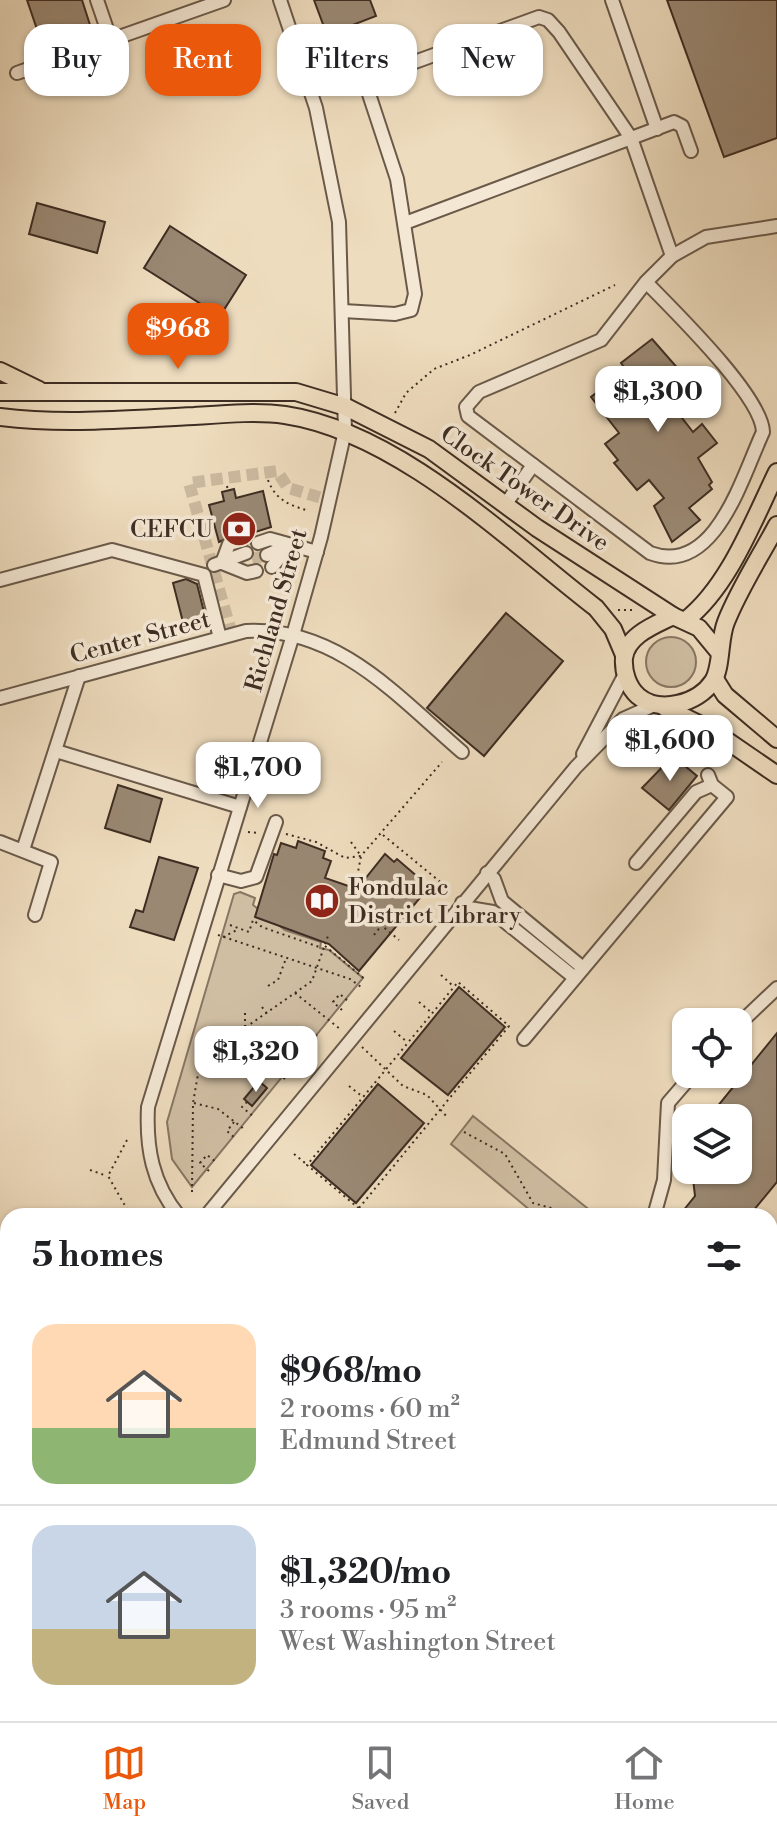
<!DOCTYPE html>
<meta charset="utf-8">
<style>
:root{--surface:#fff;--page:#f6f6f6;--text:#202124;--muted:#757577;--line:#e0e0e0;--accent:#ea580c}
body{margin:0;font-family:"Libre Bodoni",serif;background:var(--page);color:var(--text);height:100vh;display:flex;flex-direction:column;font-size:30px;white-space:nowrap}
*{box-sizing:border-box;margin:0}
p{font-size:26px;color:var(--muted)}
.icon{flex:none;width:44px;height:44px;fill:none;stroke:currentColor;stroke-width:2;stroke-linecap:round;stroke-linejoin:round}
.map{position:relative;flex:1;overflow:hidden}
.panel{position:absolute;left:0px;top:1208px;width:778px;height:514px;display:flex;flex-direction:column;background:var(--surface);border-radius:24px 24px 0 0;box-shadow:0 2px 6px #0004}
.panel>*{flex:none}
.banner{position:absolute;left:24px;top:24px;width:730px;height:72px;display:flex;gap:16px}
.controls{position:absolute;left:672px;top:1008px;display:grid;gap:16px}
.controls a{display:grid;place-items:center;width:80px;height:80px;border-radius:16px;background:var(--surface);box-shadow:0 2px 6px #0004;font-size:40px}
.price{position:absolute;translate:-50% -68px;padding:0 18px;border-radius:16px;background:#fff;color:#222;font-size:26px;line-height:52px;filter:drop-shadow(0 2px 4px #0008)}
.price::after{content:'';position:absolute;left:50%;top:48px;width:24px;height:18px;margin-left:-12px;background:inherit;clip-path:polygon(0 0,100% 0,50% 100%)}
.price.current{background:var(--accent);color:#fff}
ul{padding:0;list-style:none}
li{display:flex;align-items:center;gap:24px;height:200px;padding:0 32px}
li+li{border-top:2px solid var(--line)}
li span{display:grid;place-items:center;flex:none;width:224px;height:160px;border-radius:24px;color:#555}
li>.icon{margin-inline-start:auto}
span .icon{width:96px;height:96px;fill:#fffc;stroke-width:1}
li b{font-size:34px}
h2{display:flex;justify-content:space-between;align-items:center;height:96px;padding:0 32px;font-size:34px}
.pill{padding:0 28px;border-radius:24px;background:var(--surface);box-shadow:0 2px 6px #0004;font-size:28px;line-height:72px}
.pill.current{background:var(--accent);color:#fff}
.tab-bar{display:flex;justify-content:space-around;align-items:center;height:112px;border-top:2px solid var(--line);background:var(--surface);font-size:22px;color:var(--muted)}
.tab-bar a{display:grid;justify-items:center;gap:4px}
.tab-bar .current{color:var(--accent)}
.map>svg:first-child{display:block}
</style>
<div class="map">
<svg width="777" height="1721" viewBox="0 0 777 1721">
<rect width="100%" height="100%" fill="#eedcbe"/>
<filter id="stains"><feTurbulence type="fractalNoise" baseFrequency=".0025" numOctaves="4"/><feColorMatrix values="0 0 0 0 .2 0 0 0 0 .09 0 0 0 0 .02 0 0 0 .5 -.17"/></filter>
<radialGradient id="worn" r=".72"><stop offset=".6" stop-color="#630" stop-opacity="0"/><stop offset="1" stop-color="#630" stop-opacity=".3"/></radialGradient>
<g fill="#d0bea3" stroke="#877662" stroke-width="2">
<circle cx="671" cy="662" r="25"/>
<polygon points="240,892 255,898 253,905 285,930 321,942 320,948 329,950 363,978 192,1187 172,1159 167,1122 234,894"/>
<polygon points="473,1116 597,1216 537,1216 451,1144"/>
</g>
<g fill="#b2a089" stroke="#847260" stroke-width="2">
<polygon points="777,1506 777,1574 770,1583 770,1512"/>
<polygon points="601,1714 711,1714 707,1721 596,1721"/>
</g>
<g fill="#9a8873" stroke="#3e2d22" stroke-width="2">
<polygon points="27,0 82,0 91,28 42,44"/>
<polygon points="314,0 370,0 376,16 327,35"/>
<polygon points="667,0 777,0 777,138 724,157"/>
<polygon points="37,203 105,222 97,253 29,234"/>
<polygon points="170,226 246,275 220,316 144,268"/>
<polygon points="652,339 702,396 679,414 693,432 702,424 717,443 698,458 712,482 709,485 712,489 689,508 700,520 672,542 654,506 664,498 649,480 637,490 614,463 618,460 605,444 619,433 591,397 626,370 621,363"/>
<polygon points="234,489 236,498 263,491 271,527 255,532 250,540 240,532 219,542 209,505 224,501 222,492"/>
<polygon points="186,579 197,584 206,620 184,626 173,583"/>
<polygon points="506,613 563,661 484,756 427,708"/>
<polygon points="673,756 697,776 669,810 642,788"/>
<polygon points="118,785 162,799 150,842 105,828"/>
<polygon points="298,841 325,851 323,858 331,861 325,878 357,889 385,854 394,862 397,859 426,884 421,891 424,893 359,971 329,944 255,917 274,854 277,855 281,843 296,848"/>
<polygon points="159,857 198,868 174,940 130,927 136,910 143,912"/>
<polygon points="459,987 505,1027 448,1095 401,1058"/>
<polygon points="777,1033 777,1182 749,1216 679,1216 695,1196 692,1170 738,1170 738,1118 708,1118"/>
<polygon points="259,1081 267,1088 252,1106 244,1099"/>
<polygon points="378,1084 424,1123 356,1203 311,1165"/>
</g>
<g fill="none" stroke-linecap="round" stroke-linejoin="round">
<g stroke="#cbb99f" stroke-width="12" stroke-dasharray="12 6" stroke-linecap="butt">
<polyline points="241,541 256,537"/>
<polyline points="252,559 267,555"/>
<polyline points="232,635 189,483 277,471 288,488 329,500"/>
</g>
<g stroke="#6a5949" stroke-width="16">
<g id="minor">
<polyline points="97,0 111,41"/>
<polyline points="612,0 657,129"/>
<polyline points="17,73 224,0"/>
<polyline points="405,223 674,122 682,126 691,151"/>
<path d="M646 282C673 310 762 396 763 432 742 477 715 577 650 553L468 416 466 407 479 392 601 340 646 282 672 256 706 237 777 226"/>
<polyline points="343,311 395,314 411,310 415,294 397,179 367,88 376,76 539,17 548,20 559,32 631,138 672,256"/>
<polyline points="505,505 533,465"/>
<polyline points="258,543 270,539 317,552"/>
<polyline points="267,555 290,545"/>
<polyline points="222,563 247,573 256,571"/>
<polyline points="222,563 229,544 241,541"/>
<polyline points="214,565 246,553"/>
<polyline points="272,567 290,545"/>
<polyline points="0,580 112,550 204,575 220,638"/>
<path d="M0 698 246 631C338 627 397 696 462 752"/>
<polyline points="56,751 240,807"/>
<polyline points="583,754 625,674"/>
<polyline points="0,842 51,862 35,915"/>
<polyline points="23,850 79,676"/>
<polyline points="636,863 696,792 712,785"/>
<polyline points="487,873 494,879 502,901 583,968"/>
<polyline points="218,875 241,881 256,877 276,822"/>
<polyline points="462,903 469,908 493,912 575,978"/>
<polyline points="738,1025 777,988"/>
<polyline points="524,1039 727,797 712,785 708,775"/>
<path d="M179 1216C152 1183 146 1148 148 1107L293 635 321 537 345 431 339 222 316 108 280 0"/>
<polyline points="206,1216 576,767 623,719 652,706"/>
<polyline points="654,1216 664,1180 668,1103 693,1074"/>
<polyline points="0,1306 8,1308"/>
<polyline points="0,1317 8,1320"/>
<polyline points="770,1357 777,1349"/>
<polyline points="0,1458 8,1461"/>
<polyline points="0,1551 8,1528"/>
<polyline points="12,1714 34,1721"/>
<polyline points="376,1714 379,1721"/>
<polyline points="456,1714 457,1721"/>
<polyline points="558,1714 591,1721"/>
<polyline points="55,1721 57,1714"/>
<polyline points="207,1721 214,1714"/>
<polyline points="220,1721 227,1714"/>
<polyline points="239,1721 245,1714"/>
<polyline points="284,1721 290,1714"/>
</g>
</g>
<g stroke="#3e2d22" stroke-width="20">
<g id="major">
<polyline points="0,371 39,390"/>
<polyline points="0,392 296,392 346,407 429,449 537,528 673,616"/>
<path d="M0 417C64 425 129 419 194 416 223 414 256 411 285 415 398 432 508 540 596 608L613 629 624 655"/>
<path d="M686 620C729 586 753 521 777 472"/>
<path d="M718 651 699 628 673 616C655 625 627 635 624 658 623 672 628 687 638 696 659 714 698 704 713 681 722 667 719 639 726 622 739 589 760 557 777 525"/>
<polyline points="715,679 725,695 777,739"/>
<polyline points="664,707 713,731 777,775"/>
</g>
</g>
<g stroke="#3e2d22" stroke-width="2" stroke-dasharray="2 4" stroke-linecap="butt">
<polyline points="395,413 406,393 434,369 470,355 615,285"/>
<path d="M268 480C276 501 290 505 309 511"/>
<polyline points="227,486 228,491"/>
<polyline points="212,523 214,522"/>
<polyline points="618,610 636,610"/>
<polyline points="248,832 258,833"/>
<polyline points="286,834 316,842 345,858 361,856 442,762"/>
<polyline points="383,835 444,885"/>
<polyline points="351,842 361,856 355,888"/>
<polyline points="380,924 399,940"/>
<polyline points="230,925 249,932 253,920 262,927 322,948"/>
<polyline points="218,935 350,979 361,987"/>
<polyline points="374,935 381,926"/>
<polyline points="223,937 239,929"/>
<polyline points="325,946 366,980"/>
<polyline points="441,975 452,985"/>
<polyline points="268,986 278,980 285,961"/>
<polyline points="295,993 340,1029"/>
<polyline points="419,1002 432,1013"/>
<polyline points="262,1007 268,1015"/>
<polyline points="342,1010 333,1002 340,994 349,1002"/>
<polyline points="245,1027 245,1009"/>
<polyline points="394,1031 406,1041"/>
<polyline points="312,1046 303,1038 310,1030 319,1038"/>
<polyline points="362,1047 403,1086 427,1095 448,1118"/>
<polyline points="285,1079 276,1071 283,1063 292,1071"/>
<polyline points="349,1086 363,1097"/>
<polyline points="247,1102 242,1107 254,1117"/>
<polyline points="194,1103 218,1109 244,1129"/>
<polyline points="234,1122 227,1131 236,1139"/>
<polyline points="464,1132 505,1154 533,1203 580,1216"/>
<polyline points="127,1140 108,1176 131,1216"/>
<polyline points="294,1154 305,1163"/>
<polyline points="90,1170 107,1176"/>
<polyline points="209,1171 200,1163 207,1155 216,1162"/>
<polyline points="192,1192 193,1103 198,1074 219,1046 312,981 328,936"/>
<polyline points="359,1208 509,1026 458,982 307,1165 368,1216"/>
<polyline points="770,1402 777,1393"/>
<polyline points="770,1440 777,1431"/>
<polyline points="770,1650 777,1640"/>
<polyline points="485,1714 516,1721"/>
<polyline points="731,1714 742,1721"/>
</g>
<use href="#minor" stroke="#f4e8d5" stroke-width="12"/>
<use href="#major" stroke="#eedcbe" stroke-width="16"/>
</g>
<defs>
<g id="bank-disc" transform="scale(1.8)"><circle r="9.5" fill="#8f2418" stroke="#f4e8d5"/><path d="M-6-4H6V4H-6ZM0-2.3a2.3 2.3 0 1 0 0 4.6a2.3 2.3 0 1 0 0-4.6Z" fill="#fff"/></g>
<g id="library-disc" transform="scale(1.8)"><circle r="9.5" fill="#8f2418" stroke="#f4e8d5"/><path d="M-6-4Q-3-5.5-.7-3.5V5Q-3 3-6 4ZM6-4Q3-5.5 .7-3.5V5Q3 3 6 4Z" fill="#fff"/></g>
</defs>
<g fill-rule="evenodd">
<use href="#bank-disc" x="239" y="529"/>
<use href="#library-disc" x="322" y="901"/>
</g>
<g text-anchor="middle" stroke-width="7" stroke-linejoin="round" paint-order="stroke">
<g font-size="24" fill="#3e2d22" stroke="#f4e8d5">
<text transform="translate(525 488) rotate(35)" y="8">Clock Tower Drive</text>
<text transform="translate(276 610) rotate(-74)" y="8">Richland Street</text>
<text transform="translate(140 637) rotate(-15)" y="8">Center Street</text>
</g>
<g font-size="24" fill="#3e2d22" stroke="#f4e8d5" text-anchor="end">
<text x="213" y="537">CEFCU</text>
<text x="348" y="895" text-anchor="start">Fondulac<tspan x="348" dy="28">District Library</tspan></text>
</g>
</g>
<rect width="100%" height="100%" filter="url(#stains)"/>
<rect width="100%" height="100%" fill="url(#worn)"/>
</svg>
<div class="controls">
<a><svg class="icon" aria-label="locate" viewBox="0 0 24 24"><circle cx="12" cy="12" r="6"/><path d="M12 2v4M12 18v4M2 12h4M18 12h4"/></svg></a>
<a><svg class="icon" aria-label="layers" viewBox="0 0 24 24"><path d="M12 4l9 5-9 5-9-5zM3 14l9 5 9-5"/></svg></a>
</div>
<b class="price current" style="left:178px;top:371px">$968</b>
<b class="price" style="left:658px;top:434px">$1,300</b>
<b class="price" style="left:670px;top:783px">$1,600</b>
<b class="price" style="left:258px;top:810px">$1,700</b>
<b class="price" style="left:256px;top:1094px">$1,320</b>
<div class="banner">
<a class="pill">Buy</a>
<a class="pill current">Rent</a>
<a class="pill">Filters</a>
<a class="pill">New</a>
</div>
<section class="panel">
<h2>5 homes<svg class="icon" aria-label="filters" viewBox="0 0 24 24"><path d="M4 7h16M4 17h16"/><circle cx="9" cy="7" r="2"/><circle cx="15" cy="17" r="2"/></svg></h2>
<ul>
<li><span style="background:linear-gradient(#ffd9b3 65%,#8fb573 0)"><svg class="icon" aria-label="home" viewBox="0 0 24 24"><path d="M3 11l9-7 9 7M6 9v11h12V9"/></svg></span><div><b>$968/mo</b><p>2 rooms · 60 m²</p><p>Edmund Street</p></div></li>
<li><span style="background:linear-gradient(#c9d6e8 65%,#c2b280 0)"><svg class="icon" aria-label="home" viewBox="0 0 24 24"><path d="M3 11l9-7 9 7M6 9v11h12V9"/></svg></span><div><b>$1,320/mo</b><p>3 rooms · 95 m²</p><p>West Washington Street</p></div></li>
</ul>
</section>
</div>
<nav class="tab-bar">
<a class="current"><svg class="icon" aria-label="map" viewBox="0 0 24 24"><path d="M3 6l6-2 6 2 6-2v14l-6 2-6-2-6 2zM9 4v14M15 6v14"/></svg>Map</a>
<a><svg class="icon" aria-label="saved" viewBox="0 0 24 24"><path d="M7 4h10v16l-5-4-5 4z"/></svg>Saved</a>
<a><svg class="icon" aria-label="home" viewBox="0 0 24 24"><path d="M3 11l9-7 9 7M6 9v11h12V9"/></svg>Home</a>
</nav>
